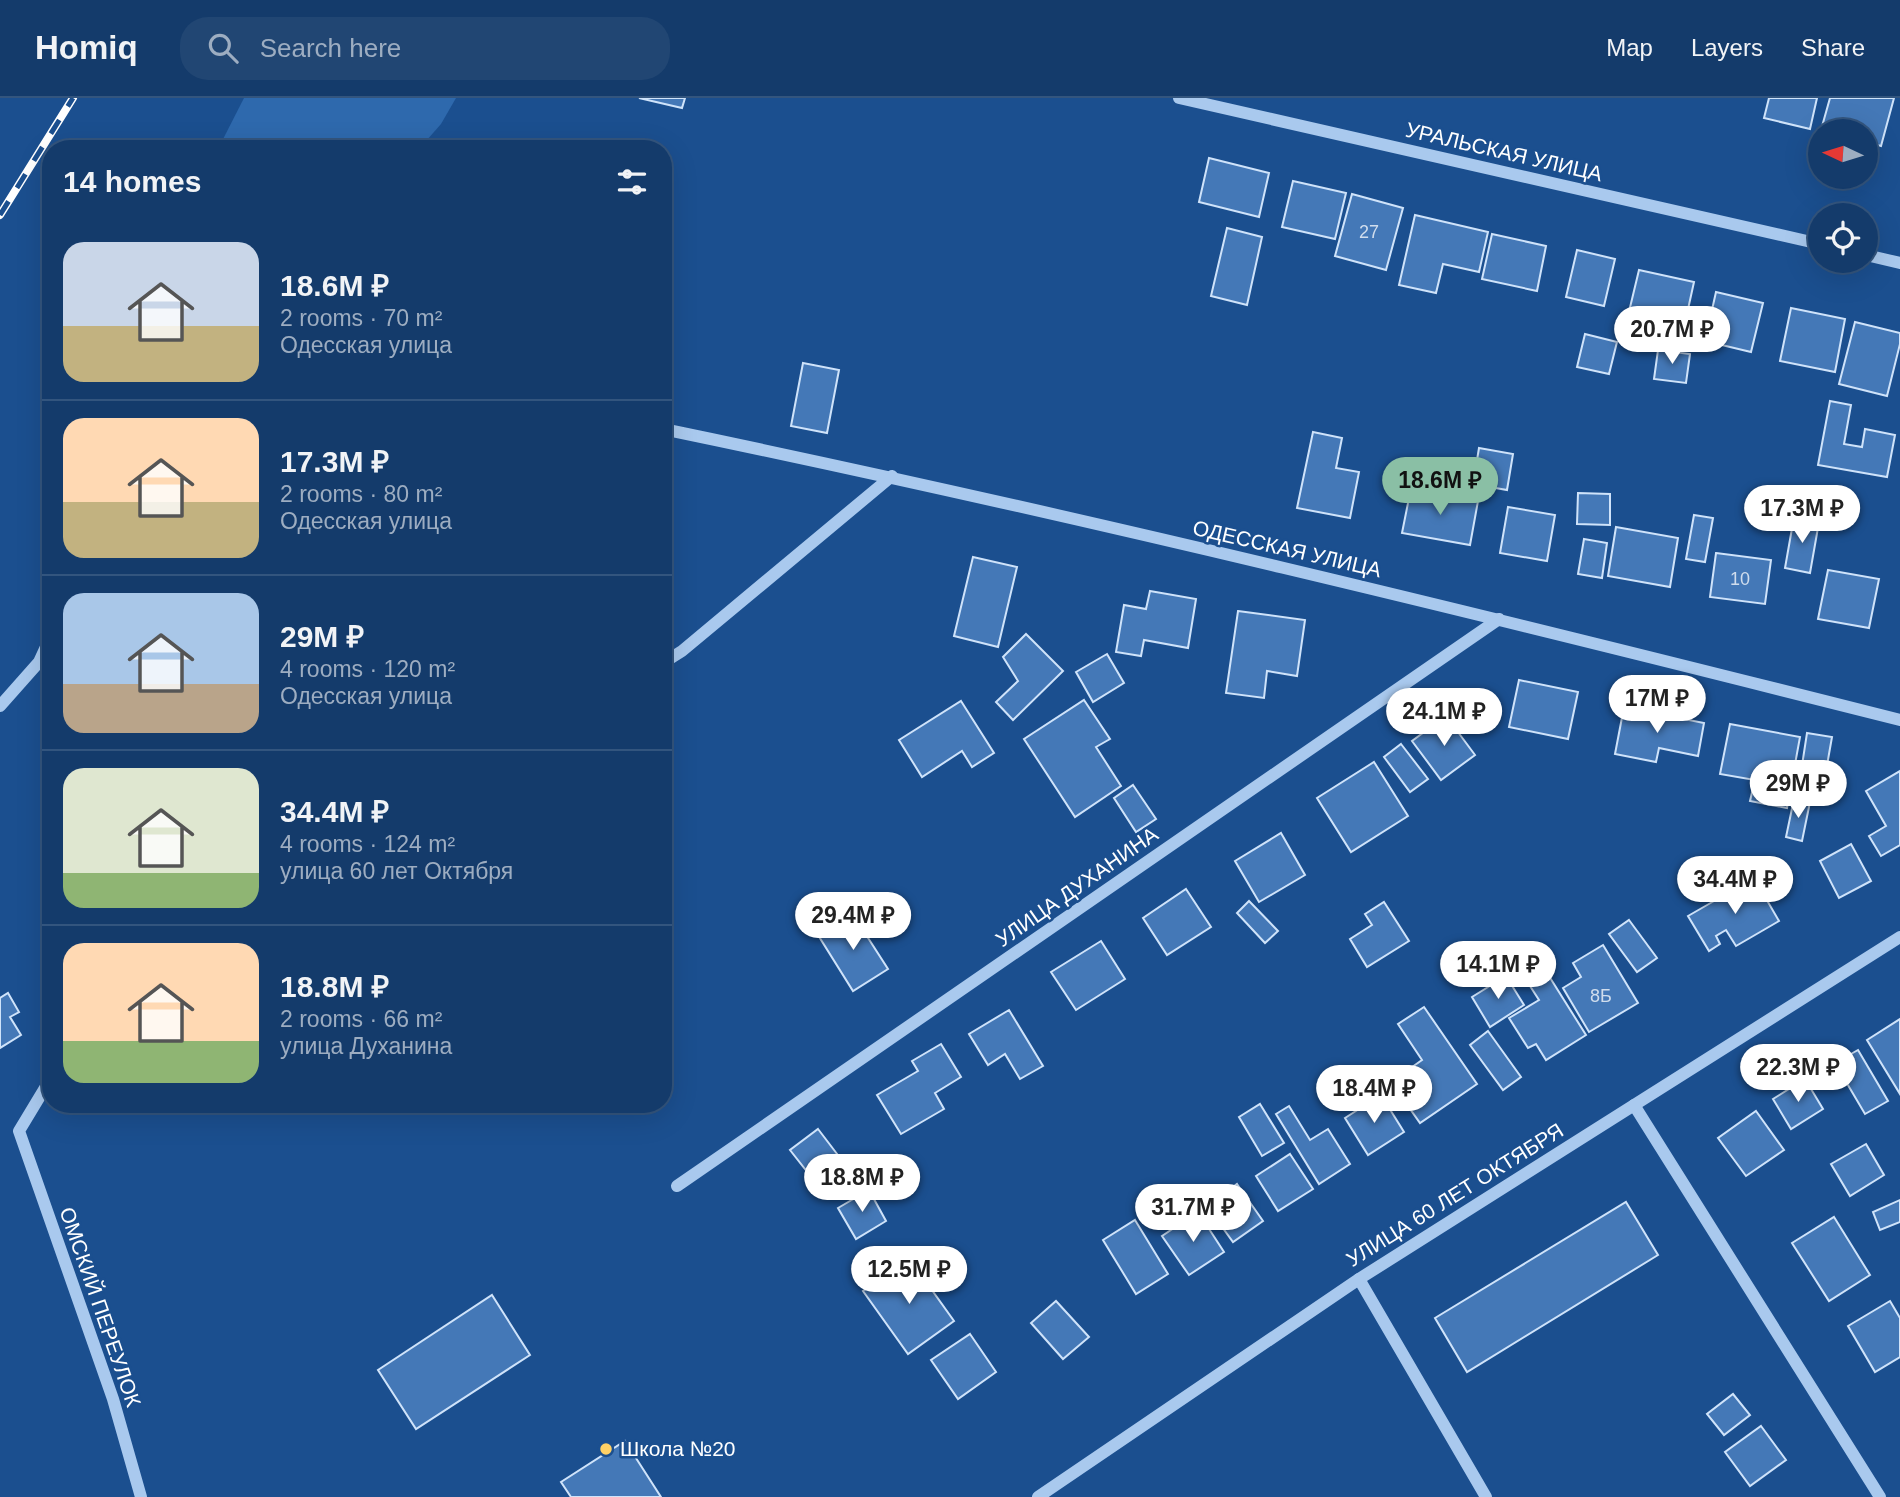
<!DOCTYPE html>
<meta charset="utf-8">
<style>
:root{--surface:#143b6b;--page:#214673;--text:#f1f3f6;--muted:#9dadc1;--line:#33557e;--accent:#8abfa5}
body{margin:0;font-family:Arial,sans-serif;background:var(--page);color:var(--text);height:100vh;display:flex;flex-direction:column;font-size:26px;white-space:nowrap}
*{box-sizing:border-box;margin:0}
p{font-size:23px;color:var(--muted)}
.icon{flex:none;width:38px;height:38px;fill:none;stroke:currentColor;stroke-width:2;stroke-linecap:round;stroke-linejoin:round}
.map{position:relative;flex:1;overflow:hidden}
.side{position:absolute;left:42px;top:42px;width:630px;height:973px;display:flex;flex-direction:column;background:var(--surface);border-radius:28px;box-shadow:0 7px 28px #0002,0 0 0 2px var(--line)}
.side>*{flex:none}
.needle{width:46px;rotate:274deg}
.controls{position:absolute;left:1808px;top:21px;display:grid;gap:14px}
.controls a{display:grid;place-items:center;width:70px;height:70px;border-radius:50%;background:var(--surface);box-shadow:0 7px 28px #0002,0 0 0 2px var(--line);font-size:35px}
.price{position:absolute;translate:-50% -60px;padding:0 16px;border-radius:24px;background:#fff;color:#222;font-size:23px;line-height:46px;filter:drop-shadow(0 2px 4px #0008)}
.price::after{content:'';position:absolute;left:50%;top:42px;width:21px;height:16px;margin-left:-10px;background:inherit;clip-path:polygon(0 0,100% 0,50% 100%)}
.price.selected{background:var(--accent);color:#111}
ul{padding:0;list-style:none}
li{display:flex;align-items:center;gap:21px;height:175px;padding:0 21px}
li+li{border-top:2px solid var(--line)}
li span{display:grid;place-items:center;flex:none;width:196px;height:140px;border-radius:21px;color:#555}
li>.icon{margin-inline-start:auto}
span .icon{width:84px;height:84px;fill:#fffc;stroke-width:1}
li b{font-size:30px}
h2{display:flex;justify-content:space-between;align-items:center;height:84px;padding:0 21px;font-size:30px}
header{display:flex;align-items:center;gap:42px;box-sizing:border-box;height:98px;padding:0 35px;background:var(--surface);border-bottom:2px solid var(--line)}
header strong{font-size:33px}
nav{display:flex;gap:38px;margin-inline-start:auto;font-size:24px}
.search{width:490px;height:63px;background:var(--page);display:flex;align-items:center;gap:18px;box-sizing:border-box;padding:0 24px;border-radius:28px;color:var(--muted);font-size:26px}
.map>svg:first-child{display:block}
</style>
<header>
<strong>Homiq</strong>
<div class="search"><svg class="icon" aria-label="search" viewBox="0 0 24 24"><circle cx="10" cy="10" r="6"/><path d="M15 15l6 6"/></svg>Search here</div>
<nav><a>Map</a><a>Layers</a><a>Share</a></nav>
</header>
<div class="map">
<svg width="1900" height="1399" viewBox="0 0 1900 1399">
<rect width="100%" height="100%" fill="#1b4f8f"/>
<polygon fill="#2e69ad" points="244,0 456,0 441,26 419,51 218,51"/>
<g fill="#4478b7" stroke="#cfe3fa" stroke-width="2">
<polygon points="639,0 685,0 682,10"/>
<polygon points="1769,0 1817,0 1810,31 1764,20"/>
<polygon points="1830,0 1894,0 1881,48 1866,44 1866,33 1821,32"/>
<polygon points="1209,60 1269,75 1259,119 1199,104"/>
<polygon points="1293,83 1346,95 1335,141 1282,129"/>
<polygon points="1352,96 1403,110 1386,172 1335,158"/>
<polygon points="1415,117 1488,134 1479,174 1443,166 1436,195 1399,187"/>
<polygon points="1227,130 1262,139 1247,207 1211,198"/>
<polygon points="1492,136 1546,148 1537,193 1482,181"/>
<polygon points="1577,152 1615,161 1604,208 1566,199"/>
<polygon points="1639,172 1694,184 1683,234 1627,222"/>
<polygon points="1716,194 1763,205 1751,254 1705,243"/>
<polygon points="1791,210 1845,221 1835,274 1780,263"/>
<polygon points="1855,224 1900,235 1900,246 1887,298 1839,286"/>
<polygon points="1585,236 1617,244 1609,276 1577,269"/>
<polygon points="1658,252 1690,256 1686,285 1654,281"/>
<polygon points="803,265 839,272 827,335 791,328"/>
<polygon points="1830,303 1851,307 1844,346 1862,349 1865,331 1895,337 1887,379 1818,367"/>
<polygon points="1313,334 1342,340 1336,370 1359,374 1350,420 1297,410"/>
<polygon points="1479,350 1513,356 1507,392 1473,386"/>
<polygon points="1411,390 1478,403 1470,447 1402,435"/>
<polygon points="1578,395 1610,396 1610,427 1577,426"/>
<polygon points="1508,409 1555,417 1547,463 1500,455"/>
<polygon points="1694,417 1713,420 1705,464 1686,461"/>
<polygon points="1794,419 1819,424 1810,475 1785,470"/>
<polygon points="1616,429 1678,440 1670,489 1608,478"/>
<polygon points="1584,441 1607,445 1602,480 1578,476"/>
<polygon points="1716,455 1771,462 1765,506 1710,499"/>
<polygon points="973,459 1017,469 998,549 954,538"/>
<polygon points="1828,472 1879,481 1869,530 1818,521"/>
<polygon points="1150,493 1196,501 1188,550 1144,542 1141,558 1116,554 1124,507 1146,511"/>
<polygon points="1238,513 1305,522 1297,578 1267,573 1264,600 1226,595"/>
<polygon points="1026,536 1063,573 1013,622 996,604 1018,583 1003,559"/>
<polygon points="1107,556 1124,585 1093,604 1076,574"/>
<polygon points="1519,582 1578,594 1568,641 1509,629"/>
<polygon points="1084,602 1110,641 1096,649 1121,688 1075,719 1024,641"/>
<polygon points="961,603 994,655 972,669 962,653 922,679 899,642"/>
<polygon points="1624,609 1704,625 1698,658 1659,650 1656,664 1615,656"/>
<polygon points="1446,618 1475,657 1441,682 1412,643"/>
<polygon points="1730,626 1800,639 1787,710 1750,703 1755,682 1720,676"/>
<polygon points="1807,635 1832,639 1823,690 1799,687"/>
<polygon points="1401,646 1428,681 1410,694 1384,659"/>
<polygon points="1374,664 1408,718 1351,754 1317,700"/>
<polygon points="1900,673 1900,747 1881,758 1869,738 1886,728 1866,693"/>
<polygon points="1133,687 1156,721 1136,734 1114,700"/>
<polygon points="1794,701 1810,704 1802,743 1786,739"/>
<polygon points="1281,735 1305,777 1259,804 1235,763"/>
<polygon points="1851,746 1871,783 1839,800 1820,763"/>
<polygon points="1754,780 1779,823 1736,848 1726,832 1716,838 1720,846 1709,853 1688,818"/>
<polygon points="1186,791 1211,829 1167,857 1143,820"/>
<polygon points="1249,803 1278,833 1265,845 1237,815"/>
<polygon points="1384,804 1409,843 1367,869 1350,841 1372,827 1365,816"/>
<polygon points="852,815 888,871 853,893 818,837"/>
<polygon points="1629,822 1657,860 1637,874 1609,836"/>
<polygon points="1101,843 1125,881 1076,912 1051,874"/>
<polygon points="1603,847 1638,905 1589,934 1563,890 1581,879 1573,865"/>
<polygon points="1537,859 1586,937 1546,962 1536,946 1528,950 1509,920 1539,902 1519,871"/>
<polygon points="1506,878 1524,907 1490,929 1472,899"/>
<polygon points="8,895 19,914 10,919 21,937 0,950 0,900"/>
<polygon points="1424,909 1477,986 1420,1025 1391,984 1422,962 1398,926"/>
<polygon points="1009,912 1043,968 1020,981 1005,956 988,967 969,936"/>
<polygon points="1900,921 1900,996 1867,942"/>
<polygon points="1488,933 1521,979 1503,992 1470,947"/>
<polygon points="941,946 961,979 935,995 944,1011 901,1036 877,997 918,973 912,963"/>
<polygon points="1858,952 1888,1003 1865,1016 1835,965"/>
<polygon points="1805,981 1823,1011 1791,1031 1773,1001"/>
<polygon points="1381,997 1404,1034 1368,1057 1345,1020"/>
<polygon points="1260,1006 1284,1045 1262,1058 1239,1019"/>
<polygon points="1289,1008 1310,1042 1328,1031 1350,1066 1319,1086 1276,1016"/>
<polygon points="1756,1013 1784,1052 1746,1078 1718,1040"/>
<polygon points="818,1031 847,1069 820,1090 790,1052"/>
<polygon points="1866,1046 1884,1077 1850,1098 1831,1066"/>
<polygon points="1290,1056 1313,1091 1278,1113 1256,1078"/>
<polygon points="1237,1086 1263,1123 1233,1144 1207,1108"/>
<polygon points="869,1092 886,1123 856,1141 838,1110"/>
<polygon points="1900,1102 1900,1124 1880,1132 1873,1114"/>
<polygon points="1626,1104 1658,1157 1467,1274 1435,1220"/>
<polygon points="1198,1114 1224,1154 1189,1177 1162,1138"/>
<polygon points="1834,1119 1870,1177 1829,1203 1792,1145"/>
<polygon points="1135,1122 1168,1176 1136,1196 1103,1142"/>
<polygon points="909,1160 954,1223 908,1256 863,1193"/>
<polygon points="492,1197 530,1257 416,1331 378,1272"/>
<polygon points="1056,1203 1089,1239 1063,1261 1031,1225"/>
<polygon points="1890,1203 1900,1220 1900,1259 1875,1274 1848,1228"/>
<polygon points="970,1236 996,1274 958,1301 931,1262"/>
<polygon points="1733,1296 1750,1317 1724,1337 1707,1316"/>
<polygon points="1761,1328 1786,1362 1750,1388 1725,1354"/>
<polygon points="625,1343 661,1399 571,1399 561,1384"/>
</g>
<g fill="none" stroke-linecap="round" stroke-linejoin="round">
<g stroke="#a9c9ee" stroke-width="12">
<polyline points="1179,0 1820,146"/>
<polyline points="1866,157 1900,165"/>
<path d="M663 331C1078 417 1489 518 1900 622"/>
<polyline points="663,565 682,553 892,378"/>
<polyline points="0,608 39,564 51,538"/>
<polyline points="51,980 19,1033 113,1301 141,1399"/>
<polyline points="1634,1007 1880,1399"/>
<polyline points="677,1088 1499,521"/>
<polyline points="1359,1181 1486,1399"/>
<polyline points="1038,1399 1359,1181 1900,839"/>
</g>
<g stroke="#fff" stroke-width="8">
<polyline id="rail" points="0,117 73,0"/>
</g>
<use href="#rail" stroke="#1b4f8f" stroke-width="5" stroke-dasharray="16" stroke-linecap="butt"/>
</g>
<circle fill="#ffd166" stroke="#1b4f8f" stroke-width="2.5" cx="606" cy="1351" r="7"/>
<g text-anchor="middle" stroke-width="5" stroke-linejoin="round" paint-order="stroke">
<g font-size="18" fill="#d0dded">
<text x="1369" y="140">27</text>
<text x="1740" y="487">10</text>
<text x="1601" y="904">8Б</text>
</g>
<g font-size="21" fill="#fff" stroke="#1b4f8f">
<text transform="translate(1504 54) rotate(13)" y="7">УРАЛЬСКАЯ УЛИЦА</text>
<text transform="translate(1287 451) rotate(13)" y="7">ОДЕССКАЯ УЛИЦА</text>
<text transform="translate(1077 789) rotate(-35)" y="7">УЛИЦА ДУХАНИНА</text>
<text transform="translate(1455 1097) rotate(-32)" y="7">УЛИЦА 60 ЛЕТ ОКТЯБРЯ</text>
<text transform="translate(100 1209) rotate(71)" y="7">ОМСКИЙ ПЕРЕУЛОК</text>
</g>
<g font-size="21" fill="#fff" stroke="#1b4f8f" text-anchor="start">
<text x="620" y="1358">Школа №20</text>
</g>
</g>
</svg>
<div class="controls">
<a><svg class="needle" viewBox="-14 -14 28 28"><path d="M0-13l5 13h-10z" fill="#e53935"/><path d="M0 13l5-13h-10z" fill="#9dadc1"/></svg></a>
<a><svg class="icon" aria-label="locate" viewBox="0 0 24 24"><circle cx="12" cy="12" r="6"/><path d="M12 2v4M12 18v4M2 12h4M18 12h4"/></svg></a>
</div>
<b class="price" style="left:1672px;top:268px">20.7M ₽</b>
<b class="price selected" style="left:1440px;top:419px">18.6M ₽</b>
<b class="price" style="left:1802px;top:447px">17.3M ₽</b>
<b class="price" style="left:1657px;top:637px">17M ₽</b>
<b class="price" style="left:1444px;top:650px">24.1M ₽</b>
<b class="price" style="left:1798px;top:722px">29M ₽</b>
<b class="price" style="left:1735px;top:818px">34.4M ₽</b>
<b class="price" style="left:853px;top:854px">29.4M ₽</b>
<b class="price" style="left:1498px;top:903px">14.1M ₽</b>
<b class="price" style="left:1798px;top:1006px">22.3M ₽</b>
<b class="price" style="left:1374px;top:1027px">18.4M ₽</b>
<b class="price" style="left:862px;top:1116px">18.8M ₽</b>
<b class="price" style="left:1193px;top:1146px">31.7M ₽</b>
<b class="price" style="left:909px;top:1208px">12.5M ₽</b>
<section class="side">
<h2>14 homes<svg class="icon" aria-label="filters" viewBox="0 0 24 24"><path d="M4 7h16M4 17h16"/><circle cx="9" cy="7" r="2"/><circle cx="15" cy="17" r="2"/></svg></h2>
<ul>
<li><span style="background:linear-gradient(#c9d6e8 60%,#c2b280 0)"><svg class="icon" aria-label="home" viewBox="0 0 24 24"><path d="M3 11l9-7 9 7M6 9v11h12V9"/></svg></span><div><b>18.6M ₽</b><p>2 rooms · 70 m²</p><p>Одесская улица</p></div></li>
<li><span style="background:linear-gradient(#ffd9b3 60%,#c2b280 0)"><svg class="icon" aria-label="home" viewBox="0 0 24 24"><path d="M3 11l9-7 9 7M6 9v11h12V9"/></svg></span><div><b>17.3M ₽</b><p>2 rooms · 80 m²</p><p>Одесская улица</p></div></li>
<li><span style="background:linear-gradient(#a9c7e8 65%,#b9a48a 0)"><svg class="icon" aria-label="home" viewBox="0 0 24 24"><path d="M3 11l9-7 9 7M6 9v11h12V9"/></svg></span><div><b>29M ₽</b><p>4 rooms · 120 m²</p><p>Одесская улица</p></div></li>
<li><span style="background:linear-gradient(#dfe7d0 75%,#8fb573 0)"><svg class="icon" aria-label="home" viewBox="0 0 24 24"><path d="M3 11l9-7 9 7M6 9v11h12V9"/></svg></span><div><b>34.4M ₽</b><p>4 rooms · 124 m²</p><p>улица 60 лет Октября</p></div></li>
<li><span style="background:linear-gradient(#ffd9b3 70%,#8fb573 0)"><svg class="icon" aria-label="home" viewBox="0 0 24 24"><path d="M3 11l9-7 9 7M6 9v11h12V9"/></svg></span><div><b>18.8M ₽</b><p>2 rooms · 66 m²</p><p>улица Духанина</p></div></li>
</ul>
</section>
</div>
